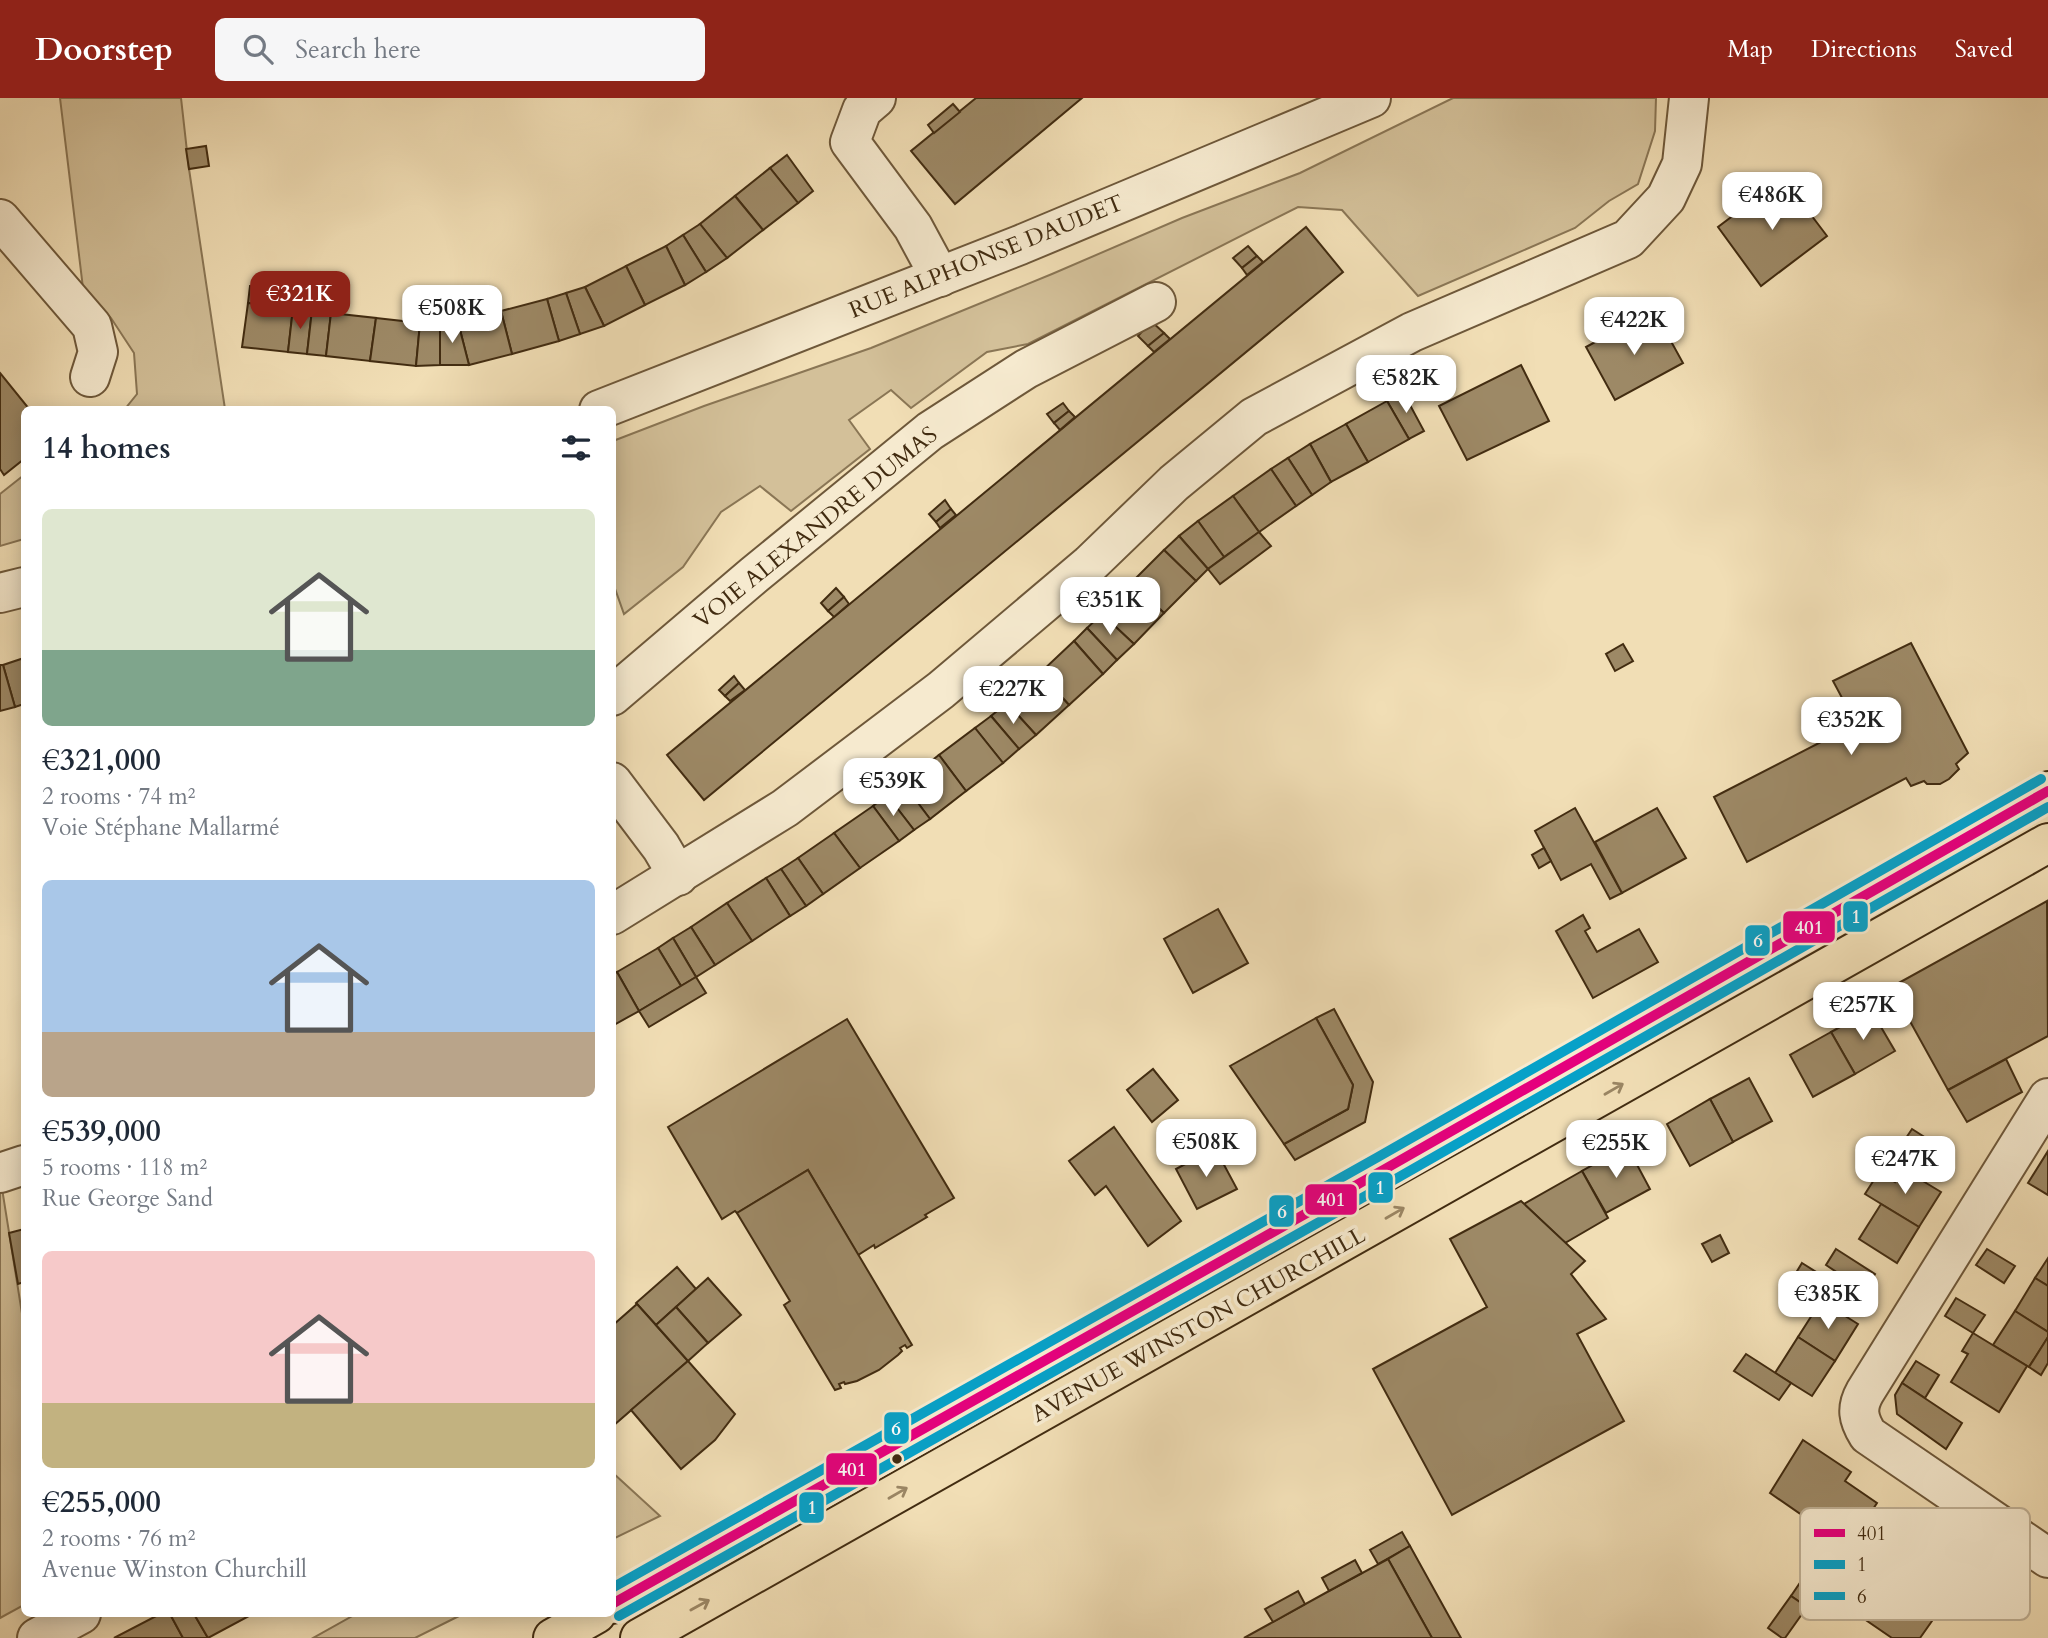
<!DOCTYPE html>
<meta charset="utf-8">
<style>
:root{--surface:#fff;--page:#f6f6f7;--text:#1f2937;--muted:#747a83;--accent:#8f2418}
body{margin:0;font-family:Cardo,serif;background:var(--page);color:var(--text);height:100vh;display:flex;flex-direction:column;font-size:26px;white-space:nowrap}
*{box-sizing:border-box;margin:0}
p{font-size:23px;color:var(--muted)}
.icon{flex:none;width:38px;height:38px;fill:none;stroke:currentColor;stroke-width:2;stroke-linecap:round;stroke-linejoin:round}
.map{position:relative;flex:1;overflow:hidden}
.side{position:absolute;left:21px;top:308px;width:595px;height:1211px;display:flex;flex-direction:column;background:var(--surface);border-radius:10px;box-shadow:0 4px 18px #0003}
.side>*{flex:none}
.price{position:absolute;translate:-50% -60px;padding:0 16px;border-radius:14px;background:#fff;color:#222;font-size:23px;line-height:46px;filter:drop-shadow(0 2px 4px #0008)}
.price::after{content:'';position:absolute;left:50%;top:42px;width:21px;height:16px;margin-left:-10px;background:inherit;clip-path:polygon(0 0,100% 0,50% 100%)}
.price.selected{background:var(--accent);color:#fff}
ul{padding:0;list-style:none}
li{display:grid;align-content:center;gap:14px;height:371px;padding:0 21px}
li span{display:grid;place-items:center;height:217px;border-radius:10px;color:#555}
li>.icon{margin-inline-start:auto}
span .icon{width:126px;height:126px;fill:#fffc;stroke-width:1}
li b{font-size:30px}
h2{display:flex;justify-content:space-between;align-items:center;height:84px;padding:0 21px;font-size:30px}
header{display:flex;align-items:center;gap:42px;box-sizing:border-box;height:98px;padding:0 35px;background:var(--accent);color:#fff}
header strong{font-size:33px}
nav{display:flex;gap:38px;margin-inline-start:auto;font-size:24px}
.search{width:490px;height:63px;background:var(--page);display:flex;align-items:center;gap:18px;box-sizing:border-box;padding:0 24px;border-radius:10px;color:var(--muted);font-size:26px}
.map>svg:first-child{display:block}
</style>
<header>
<strong>Doorstep</strong>
<div class="search"><svg class="icon" aria-label="search" viewBox="0 0 24 24"><circle cx="10" cy="10" r="6"/><path d="M15 15l6 6"/></svg>Search here</div>
<nav><a>Map</a><a>Directions</a><a>Saved</a></nav>
</header>
<div class="map">
<svg width="2048" height="1540" viewBox="0 0 2048 1540">
<rect width="100%" height="100%" fill="#f1deb5"/>
<filter id="stains"><feTurbulence type="fractalNoise" baseFrequency=".00286" numOctaves="4"/><feColorMatrix values="0 0 0 0 .2 0 0 0 0 .09 0 0 0 0 .02 0 0 0 .5 -.17"/></filter>
<radialGradient id="worn" r=".72"><stop offset=".6" stop-color="#630" stop-opacity="0"/><stop offset="1" stop-color="#630" stop-opacity=".3"/></radialGradient>
<g fill="#d3c099" stroke="#8a7655" stroke-width="2">
<polygon points="60,0 181,0 189,71 225,311 125,311 137,296 134,255 111,220 83,190"/>
<polygon points="1453,0 1656,0 1655,33 1638,86 1609,103 1575,130 1418,198 1342,112 1298,109 1028,246 987,254 911,310 891,292 849,322 870,351 791,413 760,388 721,414 683,469 624,516 613,485 613,343 704,308 871,250 1052,176 1182,120 1300,75"/>
<polygon points="24,377 24,441 0,448 0,396"/>
<polygon points="0,1078 24,1228 24,1507 0,1520"/>
<polygon points="613,1375 660,1418 613,1441"/>
<polygon points="356,1516 463,1516 415,1540 313,1540"/>
</g>
<g fill="#9d8966" stroke="#422c11" stroke-width="2">
<polygon points="976,0 1082,0 955,106 911,53"/>
<polygon points="953,6 960,14 934,35 928,27"/>
<polygon points="206,48 209,68 189,71 186,51"/>
<polygon points="787,57 813,93 798,105 770,70"/>
<polygon points="770,70 798,105 763,132 735,98"/>
<polygon points="1783,80 1827,138 1761,188 1718,129"/>
<polygon points="735,98 763,132 727,160 700,126"/>
<polygon points="700,126 727,160 706,174 683,137"/>
<polygon points="1306,129 1343,174 704,702 667,657"/>
<polygon points="683,137 706,174 685,187 666,148"/>
<polygon points="666,148 685,187 645,207 626,168"/>
<polygon points="1248,148 1257,158 1242,170 1233,160"/>
<polygon points="1257,158 1263,164 1247,177 1242,170"/>
<polygon points="626,168 645,207 604,228 585,189"/>
<polygon points="250,188 294,193 293,210 248,205"/>
<polygon points="585,189 604,228 580,236 566,195"/>
<polygon points="294,193 315,195 312,212 293,210"/>
<polygon points="315,195 333,197 331,215 312,212"/>
<polygon points="566,195 580,236 559,243 547,201"/>
<polygon points="547,201 559,243 512,256 501,213"/>
<polygon points="248,205 293,210 288,254 242,249"/>
<polygon points="293,210 312,212 307,256 288,254"/>
<polygon points="312,212 331,215 326,258 307,256"/>
<polygon points="501,213 512,256 469,267 458,224"/>
<polygon points="331,215 376,220 370,263 326,258"/>
<polygon points="1657,218 1683,265 1615,302 1586,249 1621,230 1624,236"/>
<polygon points="376,220 420,225 416,268 370,263"/>
<polygon points="1151,223 1164,235 1148,248 1138,238"/>
<polygon points="458,224 469,267 440,267 440,225"/>
<polygon points="420,225 440,225 440,267 416,268"/>
<polygon points="1164,235 1170,241 1154,254 1148,248"/>
<polygon points="1521,267 1549,323 1467,362 1439,308"/>
<polygon points="0,275 30,312 24,312 24,361 4,377 0,371"/>
<polygon points="1403,294 1424,333 1409,341 1387,303"/>
<polygon points="1387,303 1409,341 1368,364 1346,326"/>
<polygon points="1063,305 1069,313 1054,325 1047,316"/>
<polygon points="1069,313 1075,319 1060,332 1054,325"/>
<polygon points="1346,326 1368,364 1331,384 1310,346"/>
<polygon points="1310,346 1331,384 1312,397 1288,360"/>
<polygon points="1288,360 1312,397 1296,408 1271,371"/>
<polygon points="1271,371 1296,408 1259,434 1233,398"/>
<polygon points="1233,398 1259,434 1224,459 1198,423"/>
<polygon points="945,402 951,411 936,424 929,416"/>
<polygon points="951,411 956,417 940,430 936,424"/>
<polygon points="1198,423 1224,459 1208,471 1179,438"/>
<polygon points="1259,434 1271,448 1220,486 1208,471"/>
<polygon points="1179,438 1208,471 1196,483 1164,452"/>
<polygon points="1164,452 1196,483 1164,515 1132,484"/>
<polygon points="1132,484 1164,515 1134,546 1102,516"/>
<polygon points="836,490 844,499 828,513 821,505"/>
<polygon points="844,499 849,506 834,519 828,513"/>
<polygon points="1102,516 1134,546 1117,562 1087,530"/>
<polygon points="1087,530 1117,562 1103,576 1074,543"/>
<polygon points="1074,543 1103,576 1069,607 1040,575"/>
<polygon points="1911,545 1968,655 1956,666 1959,671 1949,681 1940,686 1927,686 1924,683 1911,688 1906,680 1747,764 1714,699 1856,626 1833,583"/>
<polygon points="1623,546 1633,563 1615,573 1606,556"/>
<polygon points="24,560 24,606 15,609 3,567"/>
<polygon points="0,567 3,567 15,609 0,613"/>
<polygon points="1040,575 1069,607 1036,637 1007,605"/>
<polygon points="734,578 739,585 725,598 719,592"/>
<polygon points="739,585 745,592 730,603 725,598"/>
<polygon points="1007,605 1036,637 1019,651 991,618"/>
<polygon points="991,618 1019,651 1003,665 975,630"/>
<polygon points="975,630 1003,665 966,693 939,657"/>
<polygon points="939,657 966,693 930,721 903,685"/>
<polygon points="903,685 930,721 914,732 887,697"/>
<polygon points="887,697 914,732 899,743 873,708"/>
<polygon points="873,708 899,743 860,770 834,735"/>
<polygon points="1575,710 1622,795 1610,801 1591,766 1561,782 1535,733"/>
<polygon points="1657,710 1686,760 1622,795 1595,744"/>
<polygon points="834,735 860,770 823,796 798,760"/>
<polygon points="1544,750 1551,763 1539,770 1532,757"/>
<polygon points="798,760 823,796 806,808 781,771"/>
<polygon points="781,771 806,808 790,818 766,780"/>
<polygon points="766,780 790,818 752,843 727,805"/>
<polygon points="2047,803 2048,938 1948,992 1896,898 1891,901 1886,892"/>
<polygon points="727,805 752,843 715,867 691,829"/>
<polygon points="1218,811 1248,865 1193,895 1164,841"/>
<polygon points="1583,817 1590,830 1585,833 1597,854 1639,831 1658,864 1593,900 1556,833"/>
<polygon points="691,829 715,867 696,879 673,840"/>
<polygon points="673,840 696,879 681,888 658,850"/>
<polygon points="658,850 681,888 639,913 617,874"/>
<polygon points="617,874 639,913 612,928 612,877"/>
<polygon points="696,879 706,895 649,929 639,913"/>
<polygon points="1334,911 1373,984 1365,1024 1295,1062 1284,1046 1348,1011 1353,987 1316,920"/>
<polygon points="1871,912 1895,953 1855,976 1831,934"/>
<polygon points="1316,920 1353,987 1348,1011 1284,1046 1230,968"/>
<polygon points="847,921 954,1100 925,1117 927,1119 875,1150 874,1147 858,1157 808,1072 737,1115 735,1113 722,1121 668,1029"/>
<polygon points="1831,934 1855,976 1813,999 1790,957"/>
<polygon points="2006,961 2022,994 1967,1024 1948,992"/>
<polygon points="1153,971 1178,1002 1152,1024 1127,992"/>
<polygon points="1749,980 1772,1023 1733,1044 1710,1001"/>
<polygon points="1710,1001 1733,1044 1690,1068 1667,1026"/>
<polygon points="1114,1029 1181,1123 1148,1148 1106,1088 1095,1097 1069,1063"/>
<polygon points="1912,1031 1951,1056 1940,1071 1902,1046"/>
<polygon points="1627,1048 1650,1091 1606,1115 1582,1073"/>
<polygon points="1215,1050 1237,1091 1197,1111 1176,1071"/>
<polygon points="2048,1053 2048,1097 2028,1085"/>
<polygon points="1903,1071 1941,1094 1919,1129 1865,1096 1879,1074 1895,1084"/>
<polygon points="808,1072 912,1247 907,1250 905,1247 900,1250 902,1253 898,1257 879,1272 857,1283 845,1286 844,1284 839,1286 841,1290 835,1292 784,1207 790,1203 737,1115"/>
<polygon points="1582,1073 1608,1120 1565,1145 1524,1106"/>
<polygon points="1521,1103 1585,1163 1571,1176 1606,1221 1577,1236 1624,1323 1452,1417 1373,1271 1487,1209 1450,1141"/>
<polygon points="1881,1106 1919,1129 1897,1165 1859,1141"/>
<polygon points="24,1131 24,1184 18,1186 9,1135"/>
<polygon points="1720,1137 1729,1155 1712,1164 1702,1146"/>
<polygon points="1836,1151 1875,1176 1865,1193 1826,1167"/>
<polygon points="1987,1151 2015,1168 2004,1185 1976,1167"/>
<polygon points="2048,1160 2048,1188 2035,1180"/>
<polygon points="1802,1165 1848,1194 1837,1212 1791,1183"/>
<polygon points="677,1169 696,1191 656,1227 636,1205"/>
<polygon points="708,1180 741,1217 708,1245 676,1209"/>
<polygon points="2035,1180 2048,1188 2048,1234 2015,1213"/>
<polygon points="1956,1200 1985,1217 1973,1235 1945,1218"/>
<polygon points="1821,1203 1858,1226 1835,1263 1798,1239"/>
<polygon points="637,1206 688,1263 614,1327 612,1228"/>
<polygon points="676,1209 708,1245 688,1263 656,1227"/>
<polygon points="2015,1213 2048,1234 2048,1239 2029,1269 1993,1247"/>
<polygon points="1973,1235 2027,1268 1999,1314 1951,1284 1968,1256 1962,1253"/>
<polygon points="1798,1239 1835,1263 1812,1298 1775,1275"/>
<polygon points="2048,1239 2048,1265 2041,1277 2029,1269"/>
<polygon points="1746,1256 1791,1285 1779,1302 1734,1273"/>
<polygon points="688,1263 735,1316 715,1342 681,1371 631,1312"/>
<polygon points="1916,1263 1939,1277 1925,1300 1902,1285"/>
<polygon points="1902,1285 1962,1325 1946,1351 1897,1316 1895,1297"/>
<polygon points="1803,1342 1851,1374 1845,1383 1877,1405 1848,1449 1770,1395"/>
<polygon points="1402,1434 1410,1448 1378,1466 1370,1452"/>
<polygon points="1410,1448 1461,1540 1432,1540 1388,1461"/>
<polygon points="1829,1453 1839,1461 1807,1509 1791,1498 1818,1458 1823,1461"/>
<polygon points="1869,1460 1907,1485 1911,1479 1946,1503 1920,1540 1892,1540 1838,1503"/>
<polygon points="1388,1461 1432,1540 1244,1540 1329,1493"/>
<polygon points="1355,1462 1362,1475 1329,1493 1322,1480"/>
<polygon points="1298,1493 1305,1506 1273,1524 1265,1511"/>
<polygon points="1791,1498 1807,1509 1785,1540 1782,1540 1768,1530"/>
<polygon points="160,1516 170,1516 183,1540 114,1540"/>
<polygon points="170,1516 194,1516 208,1540 183,1540"/>
<polygon points="194,1516 247,1516 249,1518 208,1540"/>
</g>
<g fill="none" stroke-linecap="round" stroke-linejoin="round">
<g stroke="#6e583a" stroke-width="42">
<g id="minor">
<polyline points="876,0 862,12 850,44 913,129 940,179"/>
<polyline points="0,121 92,228 98,254 90,279"/>
<polyline points="599,312 1020,147 1371,0"/>
<polyline points="0,495 24,489"/>
<polyline points="612,598 754,477 930,333 1026,271 1156,204"/>
<polyline points="612,684 661,749 678,778"/>
<polyline points="612,817 785,710 941,592 1090,466 1174,385 1254,319 1412,234 1628,141 1666,100 1682,66 1689,0"/>
<path d="M2048 1000 1865 1294C1856 1310 1858 1321 1868 1337L2048 1460"/>
<polyline points="0,1075 24,1067"/>
<polyline points="37,1540 81,1516"/>
</g>
</g>
<g stroke="#422c11" stroke-width="42">
<g id="major">
<polyline points="612,1506 1385,1071 2048,693"/>
<polyline points="553,1540 596,1516"/>
<polyline points="640,1540 2048,745"/>
</g>
</g>
<use href="#minor" stroke="#f6eacf" stroke-width="38"/>
<use href="#major" stroke="#f1deb5" stroke-width="38"/>
<g stroke="#f6eacf" stroke-width="16">
<polyline id="bus-1" points="612,1506 1385,1071 2048,693"/>
</g>
<g stroke="#f6eacf" stroke-width="16">
<polyline id="bus-2" points="619,1518 1392,1083 2048,709"/>
</g>
<g stroke="#f6eacf" stroke-width="16">
<polyline id="bus-3" points="612,1490 1378,1059 2041,681"/>
</g>
<use href="#bus-1" stroke="#e5007d" stroke-width="10"/>
<use href="#bus-2" stroke="#07a1c8" stroke-width="10"/>
<use href="#bus-3" stroke="#07a1c8" stroke-width="10"/>
</g>
<defs><path id="oneway-shaft" d="M-6 0H5M1.5-3L5.5 0L1.5 3" fill="none" stroke-width="1.6" stroke-linecap="round" stroke-linejoin="round" transform="scale(1.75)"/></defs>
<g stroke="#9a8563">
<use href="#oneway-shaft" transform="translate(1614 991) rotate(-30)"/>
<use href="#oneway-shaft" transform="translate(1395 1115) rotate(-30)"/>
<use href="#oneway-shaft" transform="translate(898 1395) rotate(-30)"/>
<use href="#oneway-shaft" transform="translate(700 1507) rotate(-29)"/>
</g>
<circle fill="#422c11" stroke="#f6eacf" stroke-width="2.5" cx="897" cy="1361" r="6"/>
<g text-anchor="middle" stroke-width="7" stroke-linejoin="round" paint-order="stroke">
<g font-size="23" fill="#422c11" stroke="#f6eacf">
<text transform="translate(986 158) rotate(-22)" y="8">RUE ALPHONSE DAUDET</text>
<text transform="translate(815 429) rotate(-39)" y="8">VOIE ALEXANDRE DUMAS</text>
<text transform="translate(1198 1226) rotate(-29)" y="8">AVENUE WINSTON CHURCHILL</text>
</g>
</g>
<rect x="1800" y="1410" width="230" height="112" rx="10" fill="#f6eacf" stroke="#c0b196" stroke-width="2"/>
<rect x="1814" y="1431" width="31" height="8" fill="#e5007d"/>
<rect x="1814" y="1462" width="31" height="9" fill="#07a1c8"/>
<rect x="1814" y="1494" width="31" height="8" fill="#07a1c8"/>
<g font-size="19" fill="#422c11">
<text x="1857" y="1442">401</text>
<text x="1857" y="1473">1</text>
<text x="1857" y="1505">6</text>
</g>
<g stroke="#f6eacf" stroke-width="2.5">
<rect x="1842" y="802" width="27" height="33" rx="7" fill="#07a1c8"/>
<rect x="1782" y="812" width="54" height="34" rx="7" fill="#e5007d"/>
<rect x="1744" y="826" width="27" height="33" rx="7" fill="#07a1c8"/>
<rect x="1367" y="1073" width="27" height="33" rx="7" fill="#07a1c8"/>
<rect x="1304" y="1085" width="54" height="33" rx="7" fill="#e5007d"/>
<rect x="1268" y="1096" width="27" height="34" rx="7" fill="#07a1c8"/>
<rect x="883" y="1313" width="27" height="34" rx="7" fill="#07a1c8"/>
<rect x="825" y="1354" width="53" height="34" rx="7" fill="#e5007d"/>
<rect x="798" y="1393" width="27" height="33" rx="7" fill="#07a1c8"/>
</g>
<g font-size="19" text-anchor="middle" font-weight="bold" fill="#fff">
<text x="1856" y="825">1</text>
<text x="1809" y="836">401</text>
<text x="1758" y="849">6</text>
<text x="1380" y="1096">1</text>
<text x="1331" y="1108">401</text>
<text x="1282" y="1120">6</text>
<text x="896" y="1337">6</text>
<text x="852" y="1378">401</text>
<text x="812" y="1416">1</text>
</g>
<rect width="100%" height="100%" filter="url(#stains)"/>
<rect width="100%" height="100%" fill="url(#worn)"/>
</svg>
<b class="price" style="left:1772px;top:134px">€486K</b>
<b class="price selected" style="left:300px;top:233px">€321K</b>
<b class="price" style="left:452px;top:247px">€508K</b>
<b class="price" style="left:1634px;top:259px">€422K</b>
<b class="price" style="left:1406px;top:317px">€582K</b>
<b class="price" style="left:1110px;top:539px">€351K</b>
<b class="price" style="left:1013px;top:628px">€227K</b>
<b class="price" style="left:1851px;top:659px">€352K</b>
<b class="price" style="left:893px;top:720px">€539K</b>
<b class="price" style="left:1863px;top:944px">€257K</b>
<b class="price" style="left:1206px;top:1081px">€508K</b>
<b class="price" style="left:1616px;top:1082px">€255K</b>
<b class="price" style="left:1905px;top:1098px">€247K</b>
<b class="price" style="left:1828px;top:1233px">€385K</b>
<section class="side">
<h2>14 homes<svg class="icon" aria-label="filters" viewBox="0 0 24 24"><path d="M4 7h16M4 17h16"/><circle cx="9" cy="7" r="2"/><circle cx="15" cy="17" r="2"/></svg></h2>
<ul>
<li><span style="background:linear-gradient(#dfe7d0 65%,#7fa58c 0)"><svg class="icon" aria-label="home" viewBox="0 0 24 24"><path d="M3 11l9-7 9 7M6 9v11h12V9"/></svg></span><div><b>€321,000</b><p>2 rooms · 74 m²</p><p>Voie Stéphane Mallarmé</p></div></li>
<li><span style="background:linear-gradient(#a9c7e8 70%,#b9a48a 0)"><svg class="icon" aria-label="home" viewBox="0 0 24 24"><path d="M3 11l9-7 9 7M6 9v11h12V9"/></svg></span><div><b>€539,000</b><p>5 rooms · 118 m²</p><p>Rue George Sand</p></div></li>
<li><span style="background:linear-gradient(#f6c9c9 70%,#c2b280 0)"><svg class="icon" aria-label="home" viewBox="0 0 24 24"><path d="M3 11l9-7 9 7M6 9v11h12V9"/></svg></span><div><b>€255,000</b><p>2 rooms · 76 m²</p><p>Avenue Winston Churchill</p></div></li>
</ul>
</section>
</div>
